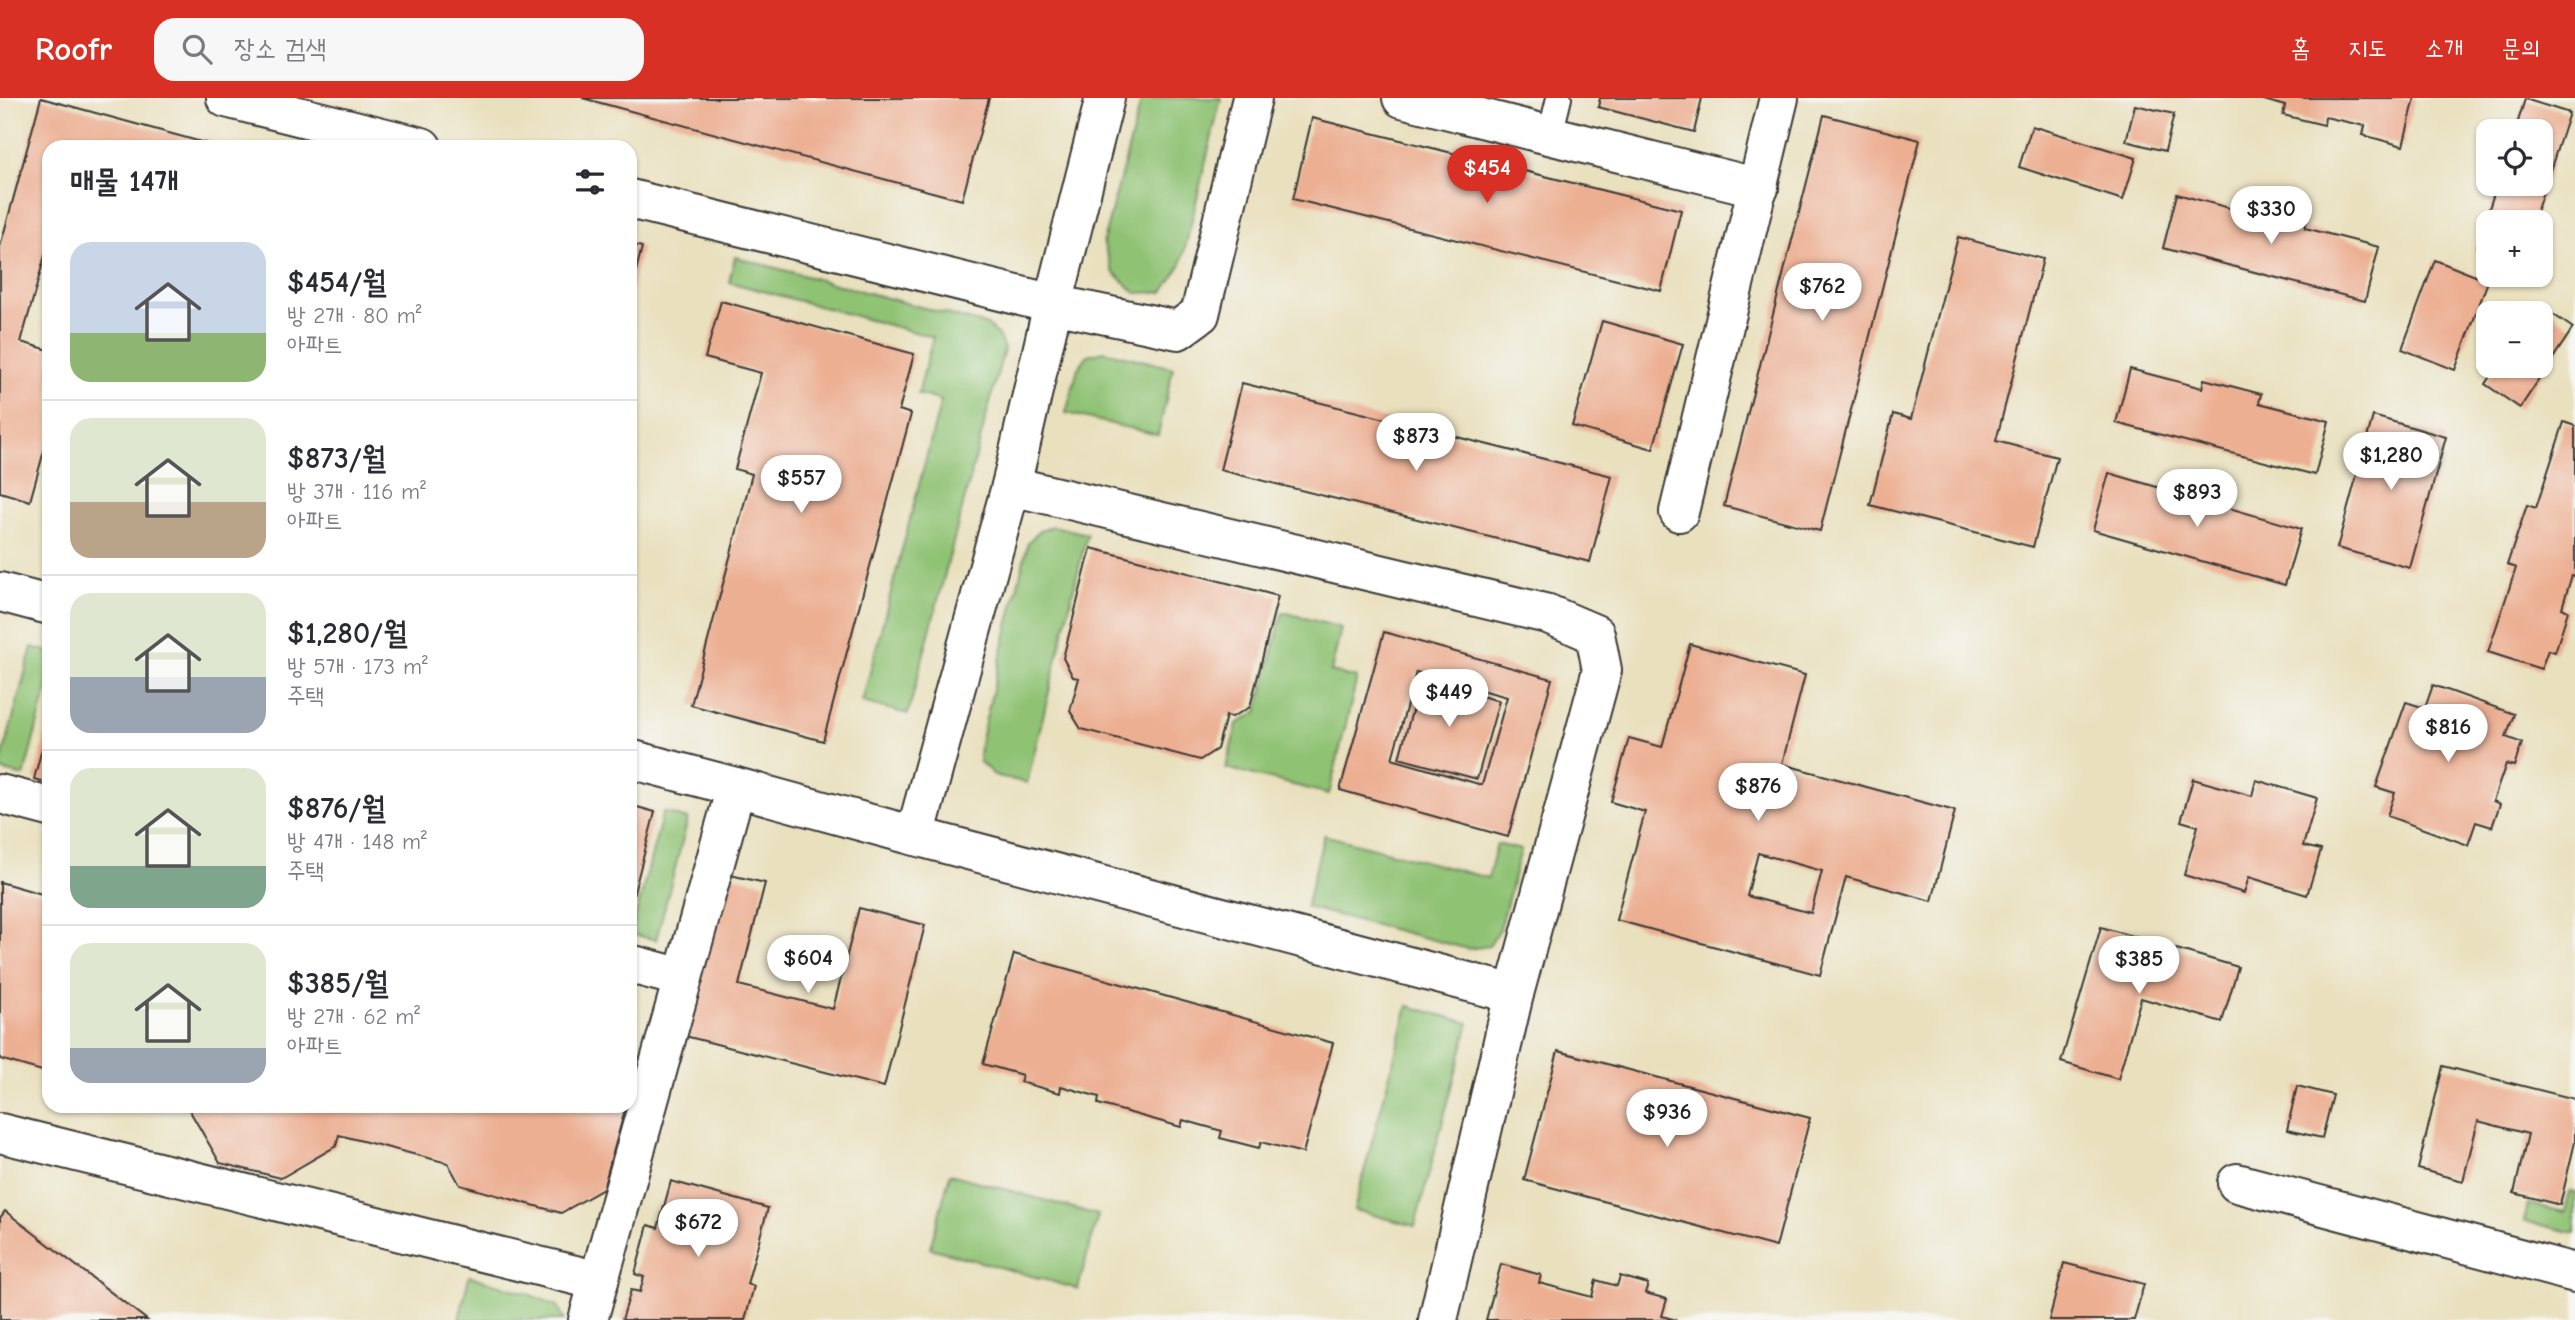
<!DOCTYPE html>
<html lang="ko">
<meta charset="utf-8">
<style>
:root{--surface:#fff;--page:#f7f7f7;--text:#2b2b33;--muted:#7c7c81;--line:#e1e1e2;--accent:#d93025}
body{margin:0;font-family:"Comic Neue","Poor Story",sans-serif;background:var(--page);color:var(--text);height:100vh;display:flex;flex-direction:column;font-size:26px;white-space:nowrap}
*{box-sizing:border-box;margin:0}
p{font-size:23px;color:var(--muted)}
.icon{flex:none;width:38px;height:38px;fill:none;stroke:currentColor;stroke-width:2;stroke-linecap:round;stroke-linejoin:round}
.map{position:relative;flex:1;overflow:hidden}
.sheet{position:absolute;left:42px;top:42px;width:595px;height:973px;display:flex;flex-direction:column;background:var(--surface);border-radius:21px;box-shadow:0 2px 5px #0004}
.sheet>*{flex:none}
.controls{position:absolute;left:2476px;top:21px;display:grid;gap:14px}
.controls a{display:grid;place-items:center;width:77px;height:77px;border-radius:14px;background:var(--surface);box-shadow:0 2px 5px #0004;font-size:35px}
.price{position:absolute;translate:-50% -60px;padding:0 16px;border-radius:24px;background:#fff;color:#222;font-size:23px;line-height:46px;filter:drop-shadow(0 2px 4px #0008)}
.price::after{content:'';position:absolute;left:50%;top:42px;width:21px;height:16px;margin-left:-10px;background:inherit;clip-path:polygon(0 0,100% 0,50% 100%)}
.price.current{background:var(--accent);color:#fff}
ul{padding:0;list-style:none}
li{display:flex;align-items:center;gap:21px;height:175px;padding:0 28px}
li+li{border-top:2px solid var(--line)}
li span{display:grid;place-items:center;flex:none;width:196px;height:140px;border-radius:21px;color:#555}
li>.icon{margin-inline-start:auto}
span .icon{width:84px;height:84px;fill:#fffc;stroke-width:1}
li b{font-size:30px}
h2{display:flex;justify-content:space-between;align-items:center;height:84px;padding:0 28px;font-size:30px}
header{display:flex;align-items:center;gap:42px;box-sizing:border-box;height:98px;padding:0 35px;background:var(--accent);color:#fff}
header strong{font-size:33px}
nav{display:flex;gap:38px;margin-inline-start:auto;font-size:24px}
.search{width:490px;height:63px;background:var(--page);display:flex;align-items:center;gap:18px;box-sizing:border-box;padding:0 24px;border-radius:21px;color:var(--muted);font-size:26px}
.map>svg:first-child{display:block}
</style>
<header>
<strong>Roofr</strong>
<div class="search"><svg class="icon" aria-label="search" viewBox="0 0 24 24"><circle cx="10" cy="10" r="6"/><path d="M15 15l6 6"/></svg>장소 검색</div>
<nav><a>홈</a><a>지도</a><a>소개</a><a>문의</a></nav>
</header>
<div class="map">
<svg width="2575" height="1222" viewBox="0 0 2575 1222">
<rect width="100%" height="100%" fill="#f6f6f2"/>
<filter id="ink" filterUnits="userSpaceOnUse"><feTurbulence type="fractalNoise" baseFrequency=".0143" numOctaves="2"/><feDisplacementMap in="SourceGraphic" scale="14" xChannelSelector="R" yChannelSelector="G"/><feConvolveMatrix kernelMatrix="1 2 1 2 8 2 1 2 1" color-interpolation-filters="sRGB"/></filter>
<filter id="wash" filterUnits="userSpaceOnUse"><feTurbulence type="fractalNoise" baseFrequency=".00686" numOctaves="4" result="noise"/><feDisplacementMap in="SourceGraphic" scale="28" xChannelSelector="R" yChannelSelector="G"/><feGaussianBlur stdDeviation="1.57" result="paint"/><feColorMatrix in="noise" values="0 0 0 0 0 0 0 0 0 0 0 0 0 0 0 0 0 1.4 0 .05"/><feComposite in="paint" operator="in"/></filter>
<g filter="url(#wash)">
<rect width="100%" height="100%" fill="#e9e0be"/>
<g fill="#8fc273" stroke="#566f48" stroke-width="2">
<polygon points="1142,0 1221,0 1181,167 1163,194 1136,195 1113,174 1103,144"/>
<polygon points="735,159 987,227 998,237 1004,251 908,616 862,604 941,303 918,296 933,239 729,184"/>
<polygon points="1104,253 1173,270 1158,337 1066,315 1078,270 1088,257"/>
<polygon points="1053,428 1087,436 1027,685 994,677 979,663 980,645 1028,445 1039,433"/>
<polygon points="1283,514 1341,530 1331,574 1357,580 1329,696 1226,670 1237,626 1257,614"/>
<polygon points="32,549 49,554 49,583 24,678 0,672 0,669"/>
<polygon points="663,714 688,721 656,842 631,836"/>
<polygon points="1324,737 1488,780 1497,746 1521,752 1500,831 1489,848 1468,851 1306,809"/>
<polygon points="1408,908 1469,925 1415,1128 1354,1112"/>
<polygon points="950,1076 1098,1117 1078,1191 930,1150"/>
<polygon points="2570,1093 2575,1094 2575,1135 2524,1123 2528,1106 2565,1114"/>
<polygon points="469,1178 523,1194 558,1208 564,1222 459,1222"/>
</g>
<g id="blocks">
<g fill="#ecaf92" fill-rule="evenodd">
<polygon points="41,0 216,48 49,49 49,143 21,244 49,252 49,335 30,403 0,394 0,149"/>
<polygon points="582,0 989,0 962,102"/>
<polygon points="1600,0 1702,0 1694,34 1598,9"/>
<polygon points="2257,0 2415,0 2403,48 2363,37 2365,28 2325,19 2324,27 2283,17 2285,8"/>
<polygon points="2525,1 2569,15 2533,124 2488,124 2488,152 2477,148 2497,86 2541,86 2541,33 2515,33"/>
<polygon points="2135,7 2174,16 2165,53 2126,43"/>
<polygon points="1824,17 1920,42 1820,433 1724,408"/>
<polygon points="1312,20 1681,112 1661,193 1293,101"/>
<polygon points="2032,28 2136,60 2123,102 2019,69"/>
<polygon points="2177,96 2248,115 2250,106 2307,121 2305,130 2379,149 2365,203 2163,150"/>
<polygon points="1958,139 2043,161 1996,343 2057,359 2033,449 1870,407 1893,316 1911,321"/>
<polygon points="630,146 642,149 631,193 630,193"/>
<polygon points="2435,162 2488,183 2455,272 2402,251"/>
<polygon points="721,203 914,256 899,312 911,316 823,643 691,607 752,376 735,371 761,275 705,260"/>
<polygon points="2538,206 2573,230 2520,310 2485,286 2497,268 2541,268 2541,215 2532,215"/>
<polygon points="1602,223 1683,246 1653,351 1572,328"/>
<polygon points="2130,271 2202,290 2204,281 2261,296 2259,305 2329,323 2315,377 2116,325"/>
<polygon points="1242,285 1612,378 1590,464 1220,372"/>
<polygon points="2373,318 2446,339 2410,470 2337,450"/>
<polygon points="2564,324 2575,328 2575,478 2572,477 2562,510 2568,513 2555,554 2548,552 2541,571 2488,554 2516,470 2507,467 2527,407 2536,410"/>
<polygon points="2109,375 2301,431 2285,487 2093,432"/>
<polygon points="1091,450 1278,498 1250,609 1232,619 1226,618 1217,651 1200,662 1081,631 1070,613 1079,580 1073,579 1063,560"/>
<path d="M1384 534 1552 581 1508 739 1340 692ZM1416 574 1507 599 1482 687 1392 661Z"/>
<path d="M1690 546 1805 577 1782 666 1955 713 1932 803 1846 779 1820 877 1616 822 1645 714 1611 704 1629 640 1662 649ZM1758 755 1822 773 1811 815 1747 798Z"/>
<polygon points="1421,581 1499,603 1477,681 1399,660"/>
<polygon points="2433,587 2514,616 2506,639 2522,645 2514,668 2506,666 2493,703 2500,706 2492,729 2476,724 2468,747 2387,718 2395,695 2376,689 2406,604 2425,610"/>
<polygon points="48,628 49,628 49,685 34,681"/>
<polygon points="2193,681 2252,698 2256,682 2317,700 2303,748 2321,752 2307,797 2249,779 2244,795 2184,777 2198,728 2181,723"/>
<polygon points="630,707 655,714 631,806 630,806"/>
<polygon points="726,776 765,785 739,887 833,911 859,810 925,827 884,989 685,938"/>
<polygon points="0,784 49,798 49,975 0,961"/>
<polygon points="2101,829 2238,869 2222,924 2141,900 2118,981 2061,964"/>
<polygon points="1014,856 1333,945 1303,1055 1261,1044 1259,1050 1220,1040 1222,1033 1183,1022 1181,1029 1098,1006 1099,999 1061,988 1060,995 1020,984 1022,977 983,966"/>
<polygon points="1558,953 1810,1020 1776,1149 1524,1082"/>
<polygon points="2443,968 2575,1001 2575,1044 2560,1107 2514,1095 2528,1036 2478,1023 2463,1083 2418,1071"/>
<polygon points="2297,988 2333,997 2322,1040 2287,1032"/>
<polygon points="187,1008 626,1008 603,1091 561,1115 460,1087 448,1065 339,1037 336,1048 281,1080 220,1065"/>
<polygon points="671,1083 768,1110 747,1186 754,1188 745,1222 622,1222 631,1192 640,1194 644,1179 635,1176 648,1127 658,1130"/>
<polygon points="5,1113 147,1222 0,1222 0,1120"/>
<polygon points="2064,1165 2144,1186 2134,1222 2049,1222"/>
<polygon points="1501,1166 1541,1177 1539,1185 1592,1199 1596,1182 1617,1188 1620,1178 1648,1186 1645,1195 1667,1201 1662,1218 1676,1222 1486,1222"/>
</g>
</g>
</g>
<g filter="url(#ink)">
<use href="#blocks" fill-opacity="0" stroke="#3b3934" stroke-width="2"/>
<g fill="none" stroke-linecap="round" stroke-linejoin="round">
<g stroke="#3b3934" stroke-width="28">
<polyline id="lane" points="1550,37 1559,0"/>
</g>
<g stroke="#3b3934" stroke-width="42">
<g id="street">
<polyline points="226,0 422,49"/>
<polyline points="1402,0 1759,90"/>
<polyline points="630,101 1053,206 1105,0"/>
<polyline points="1011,388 1548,516 1595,536 1602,572 1514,896 1438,1222"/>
<polyline points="1679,414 1779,0"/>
<polyline points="0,494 49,507"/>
<polyline points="630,661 736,689"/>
<polyline points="0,696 49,709"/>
<polyline points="915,738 1514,896"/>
<polyline points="630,866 683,880"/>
<polyline points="0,1035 599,1183"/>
<polyline points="2237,1085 2575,1175"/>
<polyline points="588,1222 736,689 915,738 1011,388 1053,206 1178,232 1200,216 1252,0"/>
</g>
</g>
<use href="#lane" stroke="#fff" stroke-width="24"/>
<use href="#street" stroke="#fff" stroke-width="38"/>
</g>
</g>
</svg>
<div class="controls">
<a><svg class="icon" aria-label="locate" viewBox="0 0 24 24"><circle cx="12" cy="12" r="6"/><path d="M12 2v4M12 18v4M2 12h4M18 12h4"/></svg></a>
<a>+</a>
<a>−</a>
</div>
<b class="price current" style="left:1487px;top:107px">$454</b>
<b class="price" style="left:2271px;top:148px">$330</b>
<b class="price" style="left:1822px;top:225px">$762</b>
<b class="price" style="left:1416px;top:375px">$873</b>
<b class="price" style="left:2391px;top:394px">$1,280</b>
<b class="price" style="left:801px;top:417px">$557</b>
<b class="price" style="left:2197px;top:431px">$893</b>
<b class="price" style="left:1449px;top:631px">$449</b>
<b class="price" style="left:2448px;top:666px">$816</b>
<b class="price" style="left:1758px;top:725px">$876</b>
<b class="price" style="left:808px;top:897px">$604</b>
<b class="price" style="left:2139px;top:898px">$385</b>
<b class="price" style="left:1667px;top:1051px">$936</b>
<b class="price" style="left:698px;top:1161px">$672</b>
<section class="sheet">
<h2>매물 14개<svg class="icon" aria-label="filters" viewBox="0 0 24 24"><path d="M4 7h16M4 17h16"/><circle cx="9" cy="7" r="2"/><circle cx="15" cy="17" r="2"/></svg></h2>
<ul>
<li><span style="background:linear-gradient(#c9d6e8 65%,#8fb573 0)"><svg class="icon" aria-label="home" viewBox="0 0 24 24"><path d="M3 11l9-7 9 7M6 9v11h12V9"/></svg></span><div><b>$454/월</b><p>방 2개 · 80 m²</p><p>아파트</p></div></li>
<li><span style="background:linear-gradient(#dfe7d0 60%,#b9a48a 0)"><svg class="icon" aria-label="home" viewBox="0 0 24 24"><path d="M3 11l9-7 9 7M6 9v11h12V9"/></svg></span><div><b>$873/월</b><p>방 3개 · 116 m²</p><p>아파트</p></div></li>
<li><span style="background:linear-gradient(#dfe7d0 60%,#9aa5b1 0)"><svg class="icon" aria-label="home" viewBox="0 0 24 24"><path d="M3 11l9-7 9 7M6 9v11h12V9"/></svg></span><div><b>$1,280/월</b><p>방 5개 · 173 m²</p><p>주택</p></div></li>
<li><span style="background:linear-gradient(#dfe7d0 70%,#7fa58c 0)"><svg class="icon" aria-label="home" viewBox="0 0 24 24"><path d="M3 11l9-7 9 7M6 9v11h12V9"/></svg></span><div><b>$876/월</b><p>방 4개 · 148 m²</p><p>주택</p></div></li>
<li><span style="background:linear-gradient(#dfe7d0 75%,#9aa5b1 0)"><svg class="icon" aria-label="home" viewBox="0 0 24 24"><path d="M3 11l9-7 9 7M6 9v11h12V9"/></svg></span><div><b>$385/월</b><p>방 2개 · 62 m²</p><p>아파트</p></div></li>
</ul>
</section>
</div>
